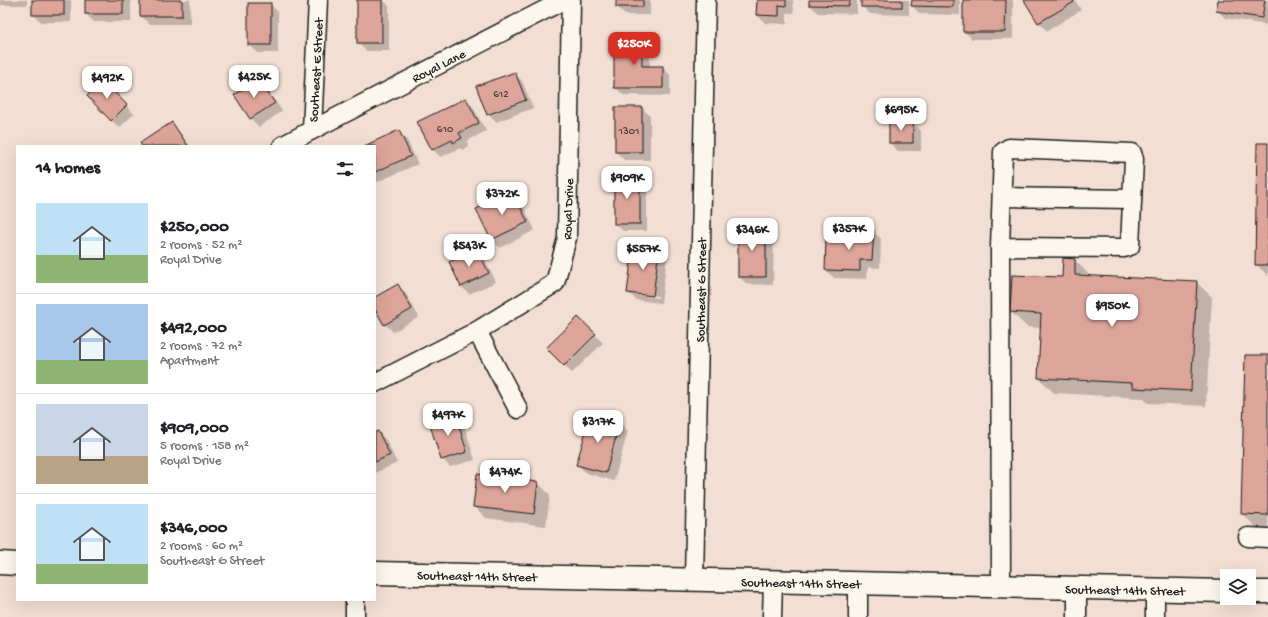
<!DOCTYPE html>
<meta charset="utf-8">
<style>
:root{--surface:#fff;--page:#f2f2f2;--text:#202124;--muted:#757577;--line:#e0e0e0;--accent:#d93025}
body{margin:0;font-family:"Gochi Hand",sans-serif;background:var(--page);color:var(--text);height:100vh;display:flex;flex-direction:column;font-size:15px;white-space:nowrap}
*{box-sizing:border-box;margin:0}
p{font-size:13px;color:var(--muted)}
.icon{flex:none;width:22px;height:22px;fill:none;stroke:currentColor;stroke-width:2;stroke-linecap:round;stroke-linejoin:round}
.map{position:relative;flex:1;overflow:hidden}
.sheet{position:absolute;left:16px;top:145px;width:360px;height:456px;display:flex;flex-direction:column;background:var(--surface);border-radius:0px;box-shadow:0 4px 16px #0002}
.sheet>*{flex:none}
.tools{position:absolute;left:1220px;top:569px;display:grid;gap:8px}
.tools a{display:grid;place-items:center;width:36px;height:36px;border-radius:0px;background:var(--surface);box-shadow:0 4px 16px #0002;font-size:20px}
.price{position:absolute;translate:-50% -34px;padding:0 9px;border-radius:8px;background:#fff;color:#222;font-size:13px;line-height:26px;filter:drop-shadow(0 1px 2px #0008)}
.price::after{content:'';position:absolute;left:50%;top:24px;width:12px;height:9px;margin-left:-6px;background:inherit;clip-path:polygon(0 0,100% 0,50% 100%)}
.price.active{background:var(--accent);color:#fff}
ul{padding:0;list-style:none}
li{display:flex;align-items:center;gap:12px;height:100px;padding:0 20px}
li+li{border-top:1px solid var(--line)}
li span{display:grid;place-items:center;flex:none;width:112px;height:80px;border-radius:0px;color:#555}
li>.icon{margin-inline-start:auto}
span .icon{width:48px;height:48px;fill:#fffc;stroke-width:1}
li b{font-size:17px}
h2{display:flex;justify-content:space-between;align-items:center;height:48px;padding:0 20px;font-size:17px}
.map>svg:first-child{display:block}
</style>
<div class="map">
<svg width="1268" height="617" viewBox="0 0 1268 617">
<rect width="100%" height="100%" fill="#f2ded3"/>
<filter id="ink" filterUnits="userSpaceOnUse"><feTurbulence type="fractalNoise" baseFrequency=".025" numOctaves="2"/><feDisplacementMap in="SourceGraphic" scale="8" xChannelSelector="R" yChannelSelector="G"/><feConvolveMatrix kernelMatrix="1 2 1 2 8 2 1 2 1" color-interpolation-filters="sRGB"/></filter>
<g filter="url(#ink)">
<g fill="#0003" fill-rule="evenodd">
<rect x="0" y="0" width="27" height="5"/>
<polygon points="33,0 71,0 71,22 41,22 33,14"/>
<polygon points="86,0 131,0 131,22 94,22 86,14"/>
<polygon points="141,0 190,0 190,24 149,24 141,16"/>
<polygon points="358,0 383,0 389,6 389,51 366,51 358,43"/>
<polygon points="617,0 650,0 650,15 625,15 617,7"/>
<polygon points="758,0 793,0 794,13 787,13 787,24 765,23 757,15"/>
<polygon points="810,0 857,0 857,14 818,13 810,5"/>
<polygon points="862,0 909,0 909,15 870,14 862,6"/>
<polygon points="913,0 960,0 960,15 920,14 912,6"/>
<polygon points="964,0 1013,0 1013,39 972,39 964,31"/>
<polygon points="1025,0 1075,0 1081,10 1047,31 1039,23"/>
<polygon points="1219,0 1268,0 1268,25 1225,18 1217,10"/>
<polygon points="270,4 278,12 278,53 257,53 249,45"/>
<polygon points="642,39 650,47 650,67 662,67 670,75 670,96 623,95 615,87"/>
<polygon points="514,73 522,81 533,108 496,122 488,114"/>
<polygon points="258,80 266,88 282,111 259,127 251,119 235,95"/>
<polygon points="103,82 134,114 119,128 88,96"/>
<polygon points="466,99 473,107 486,131 467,141 469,146 462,150 460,148 441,157 433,150"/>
<polygon points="642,108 650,116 650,160 624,160 616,152"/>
<polygon points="172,123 190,146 143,146"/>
<polygon points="913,123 921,131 921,151 898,151 890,143"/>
<polygon points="399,132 407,140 418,164 375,183 375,146 367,146"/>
<polygon points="1268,144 1268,276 1256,264"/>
<polygon points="639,178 647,186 647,231 623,231 615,223"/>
<polygon points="512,192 520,200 535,230 500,248 492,240 477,210"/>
<polygon points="766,228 774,236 773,285 747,284 739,277"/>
<polygon points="873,231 881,239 880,268 868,267 867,279 834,278 826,270 850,240"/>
<polygon points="476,250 484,258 496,282 469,294 461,286"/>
<path d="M659 250 667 258 661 303 636 300 628 292ZM636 293 658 296V298L636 295Z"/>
<polygon points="1075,260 1090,276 1196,282 1212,297 1206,406 1148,403 1143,398 1054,393 1039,378 1041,328 1027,327 1011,312 1063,278"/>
<polygon points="398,286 406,294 419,317 393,332 385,324 375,307 375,298"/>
<polygon points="578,318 603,343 572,373 548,348"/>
<polygon points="1268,356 1268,529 1258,529 1242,514"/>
<polygon points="455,414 463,422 475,460 450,467 442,459"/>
<polygon points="620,423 628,431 614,481 586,473 578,465"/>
<polygon points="378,432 386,440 397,463 375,473 375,433"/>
<polygon points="478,475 538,483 550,495 546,526 486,518 474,506"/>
</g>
<g fill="#dda499" stroke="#1c1c1c">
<rect x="32" y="0" width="32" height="15"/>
<rect x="85" y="0" width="38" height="14"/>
<rect x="140" y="0" width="42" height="16"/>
<rect x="357" y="0" width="25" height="43"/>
<rect x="616" y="0" width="27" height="7"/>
<polygon points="757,0 786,0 786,6 779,5 779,16 756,15"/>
<polygon points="809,0 850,0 849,6 809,5"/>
<rect x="861" y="0" width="41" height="7"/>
<polygon points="912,0 953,0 953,7 911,6"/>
<polygon points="963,0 1006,0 1005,32 963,32"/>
<polygon points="1024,0 1073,0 1074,2 1038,23"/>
<polygon points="1218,0 1265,0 1262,18 1216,11"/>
<rect x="248" y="3" width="23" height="42"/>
<polygon points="614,38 642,38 642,66 663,66 663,88 614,88"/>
<polygon points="515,72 526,100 487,115 476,86"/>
<polygon points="258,79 275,103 250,119 234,95"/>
<polygon points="103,80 127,105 111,121 87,96"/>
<polygon points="466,98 479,123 459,133 462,138 453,143 452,140 432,150 417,122"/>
<rect x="615" y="107" width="27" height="45"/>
<polygon points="172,122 188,146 142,146 140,143"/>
<rect x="889" y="122" width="24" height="21"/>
<polygon points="399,130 411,156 375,172 375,146 364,146"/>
<polygon points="1257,143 1268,143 1268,265 1255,265"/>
<rect x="614" y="177" width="26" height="47"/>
<polygon points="512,191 528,222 491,240 476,209"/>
<polygon points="738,226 766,227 766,277 738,277"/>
<polygon points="849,229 874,230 872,260 860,260 860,271 825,270 826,238 849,239"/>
<polygon points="633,246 659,250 653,296 627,293"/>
<polygon points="477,249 489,273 461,287 449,262"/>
<polygon points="1063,258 1075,259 1075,275 1197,281 1191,391 1132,388 1132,383 1038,378 1041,314 1010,312 1012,275 1062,277"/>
<polygon points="398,284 412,309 384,325 375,309 375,297"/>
<polygon points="578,317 596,334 564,366 546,348"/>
<polygon points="1245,355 1268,355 1268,515 1241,514"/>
<polygon points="455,413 467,452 441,460 429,422"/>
<polygon points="591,414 620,422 606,473 576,465"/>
<polygon points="378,431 390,455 375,462 375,432"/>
<polygon points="477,474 538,482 534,514 473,507"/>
</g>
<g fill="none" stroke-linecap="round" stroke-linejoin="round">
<g stroke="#1c1c1c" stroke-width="21">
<g id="minor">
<polyline points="312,130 564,0"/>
<polyline points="282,146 312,130 318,0"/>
<polyline points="1002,197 1132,199"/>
<polyline points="1000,247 1124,248 1130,246 1134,159 1132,153 1009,148 1003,152 1000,247 1001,586"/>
<polyline points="477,331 518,409"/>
<polyline points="375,383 477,331 555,283 567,238 571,0"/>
<polyline points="1248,537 1268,538"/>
<polyline points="694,580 706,0"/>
<polyline points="355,617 355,600"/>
<polyline points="772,617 773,582"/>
<polyline points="858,617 858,583"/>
<polyline points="1077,617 1077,587"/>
<polyline points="1155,617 1155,589"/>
</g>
</g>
<g stroke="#1c1c1c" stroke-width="25">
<g id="major">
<polyline points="0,563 17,564"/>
<polyline points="375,573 1227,591"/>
<polyline points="1249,592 1268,592"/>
</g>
</g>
<use href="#minor" stroke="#fbf7ec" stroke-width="18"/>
<use href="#major" stroke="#fbf7ec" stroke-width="22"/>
</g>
</g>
<g text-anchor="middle" stroke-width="3" stroke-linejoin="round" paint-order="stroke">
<g font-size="11" fill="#4c3e3b">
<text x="501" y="97">612</text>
<text x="445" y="132">610</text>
<text x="629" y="134">1301</text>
</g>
<g font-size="13" fill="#1c1c1c" stroke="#fbf7ec">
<text transform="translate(438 65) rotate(-27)" y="5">Royal Lane</text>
<text transform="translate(315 70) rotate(-87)" y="5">Southeast E Street</text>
<text transform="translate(567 209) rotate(-88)" y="5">Royal Drive</text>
<text transform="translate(700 290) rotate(-89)" y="5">Southeast G Street</text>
<text transform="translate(477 575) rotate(1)" y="5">Southeast 14th Street</text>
<text transform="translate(801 582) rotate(1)" y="5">Southeast 14th Street</text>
<text transform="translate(1125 589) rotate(1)" y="5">Southeast 14th Street</text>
</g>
</g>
</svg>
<div class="tools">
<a><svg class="icon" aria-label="layers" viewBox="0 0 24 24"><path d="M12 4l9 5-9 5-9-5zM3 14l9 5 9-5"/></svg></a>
</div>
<b class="price active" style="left:634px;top:66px">$250K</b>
<b class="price" style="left:254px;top:99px">$425K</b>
<b class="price" style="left:107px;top:100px">$492K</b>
<b class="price" style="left:901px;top:132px">$695K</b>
<b class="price" style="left:627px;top:200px">$909K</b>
<b class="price" style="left:502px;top:216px">$372K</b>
<b class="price" style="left:849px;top:251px">$357K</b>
<b class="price" style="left:752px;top:252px">$346K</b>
<b class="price" style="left:469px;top:268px">$543K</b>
<b class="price" style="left:643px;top:271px">$557K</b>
<b class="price" style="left:1112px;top:328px">$950K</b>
<b class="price" style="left:448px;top:437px">$497K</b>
<b class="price" style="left:598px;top:444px">$317K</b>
<b class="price" style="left:505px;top:494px">$474K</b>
<section class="sheet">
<h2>14 homes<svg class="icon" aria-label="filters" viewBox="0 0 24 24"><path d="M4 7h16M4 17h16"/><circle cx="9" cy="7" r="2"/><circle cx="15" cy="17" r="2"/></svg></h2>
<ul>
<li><span style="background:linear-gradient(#bfe0f5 65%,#8fb573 0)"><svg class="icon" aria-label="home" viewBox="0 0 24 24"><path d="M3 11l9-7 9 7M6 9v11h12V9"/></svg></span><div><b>$250,000</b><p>2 rooms · 52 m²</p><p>Royal Drive</p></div></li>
<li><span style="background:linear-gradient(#a9c7e8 70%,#8fb573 0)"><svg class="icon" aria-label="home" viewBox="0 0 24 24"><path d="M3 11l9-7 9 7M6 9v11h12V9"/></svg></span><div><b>$492,000</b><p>2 rooms · 72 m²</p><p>Apartment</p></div></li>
<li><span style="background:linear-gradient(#c9d6e8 65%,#b9a48a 0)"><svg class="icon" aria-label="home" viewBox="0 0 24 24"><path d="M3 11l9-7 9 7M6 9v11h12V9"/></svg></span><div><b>$909,000</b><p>5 rooms · 158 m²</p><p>Royal Drive</p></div></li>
<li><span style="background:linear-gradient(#bfe0f5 75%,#8fb573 0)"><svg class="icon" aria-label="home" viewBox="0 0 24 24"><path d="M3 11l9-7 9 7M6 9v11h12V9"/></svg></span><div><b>$346,000</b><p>2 rooms · 60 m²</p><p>Southeast G Street</p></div></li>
</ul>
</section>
</div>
